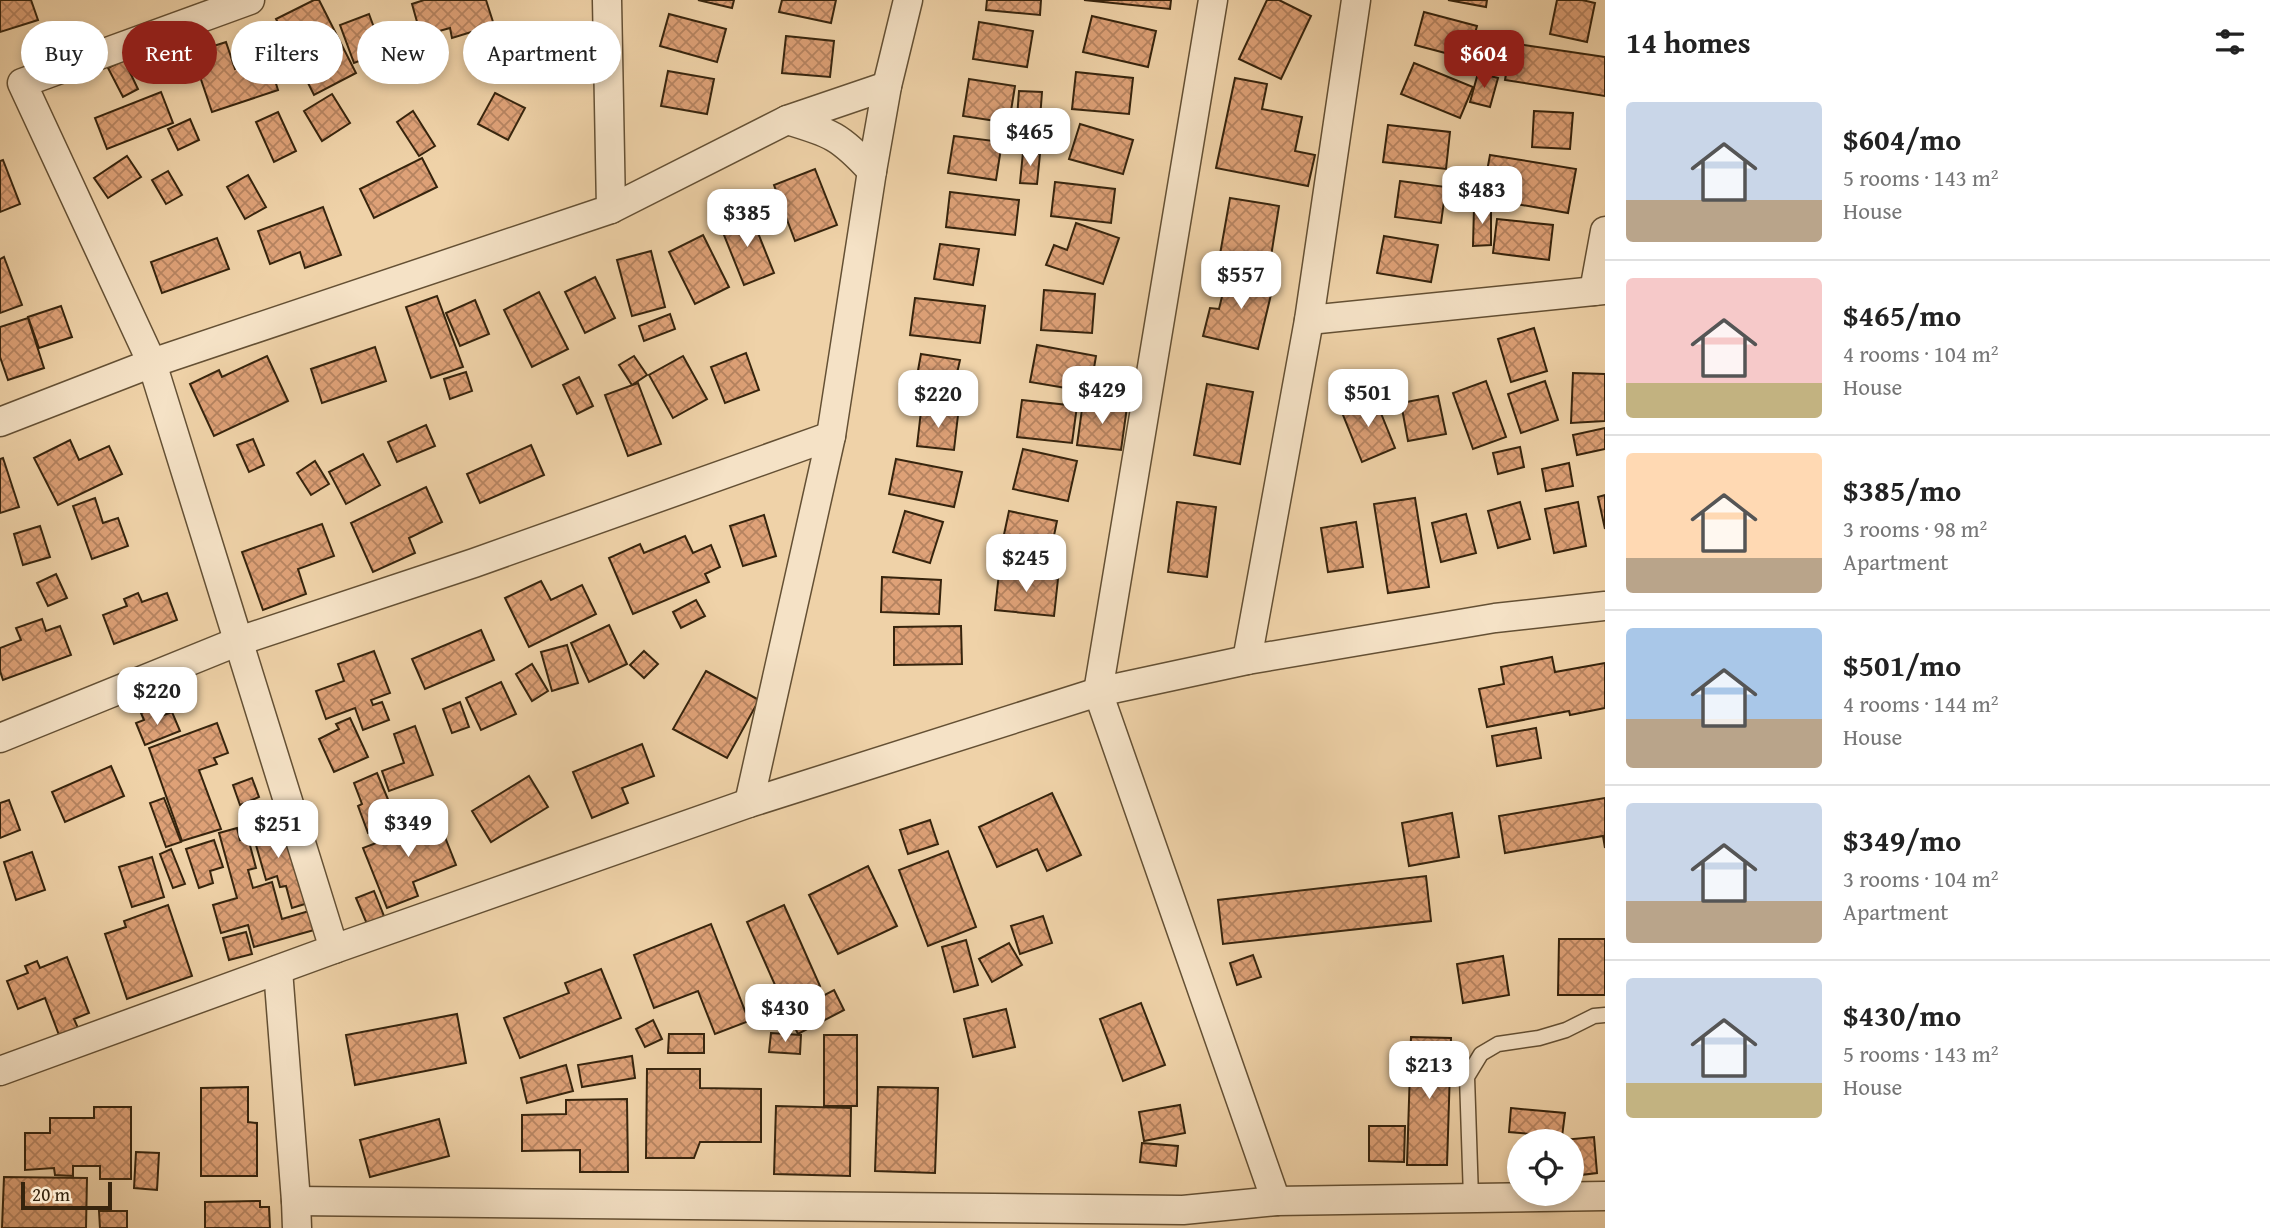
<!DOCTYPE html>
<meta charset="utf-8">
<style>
:root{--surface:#fff;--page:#f2f2f2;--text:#222;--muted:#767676;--line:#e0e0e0;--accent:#8f2418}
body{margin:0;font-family:"Gentium Book Plus",serif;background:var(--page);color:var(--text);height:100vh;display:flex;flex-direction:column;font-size:26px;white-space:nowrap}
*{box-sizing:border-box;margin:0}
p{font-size:23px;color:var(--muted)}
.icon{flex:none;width:38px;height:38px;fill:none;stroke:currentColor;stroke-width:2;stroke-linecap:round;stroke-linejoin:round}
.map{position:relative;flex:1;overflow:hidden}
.panel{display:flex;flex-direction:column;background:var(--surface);width:665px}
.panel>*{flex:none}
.hud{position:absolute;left:21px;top:21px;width:665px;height:63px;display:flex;gap:14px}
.tools{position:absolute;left:1507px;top:1129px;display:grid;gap:14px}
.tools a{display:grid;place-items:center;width:77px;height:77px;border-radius:50%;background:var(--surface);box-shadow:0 4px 10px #0003;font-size:35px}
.scale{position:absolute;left:21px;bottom:18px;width:91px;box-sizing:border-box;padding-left:7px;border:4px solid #36240d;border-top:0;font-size:19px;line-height:24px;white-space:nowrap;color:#36240d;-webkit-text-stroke:5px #f5e2c6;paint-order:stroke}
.price{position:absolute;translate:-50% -60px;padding:0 16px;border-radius:14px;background:#fff;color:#222;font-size:23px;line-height:46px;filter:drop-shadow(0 2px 4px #0008)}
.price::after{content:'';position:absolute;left:50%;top:42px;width:21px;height:16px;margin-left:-10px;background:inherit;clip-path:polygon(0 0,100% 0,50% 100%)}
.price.selected{background:var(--accent);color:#fff}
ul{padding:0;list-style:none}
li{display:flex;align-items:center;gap:21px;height:175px;padding:0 21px}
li+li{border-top:2px solid var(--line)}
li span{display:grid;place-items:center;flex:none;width:196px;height:140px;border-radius:7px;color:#555}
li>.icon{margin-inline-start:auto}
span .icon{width:84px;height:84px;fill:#fffc;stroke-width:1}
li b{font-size:30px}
h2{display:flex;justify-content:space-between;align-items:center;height:84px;padding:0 21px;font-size:30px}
.pill{padding:0 24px;border-radius:32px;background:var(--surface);box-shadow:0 4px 10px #0003;font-size:24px;line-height:63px}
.pill.selected{background:var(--accent);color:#fff}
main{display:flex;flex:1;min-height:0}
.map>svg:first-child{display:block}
</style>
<main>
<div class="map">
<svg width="1605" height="1228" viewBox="0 0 1605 1228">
<defs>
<pattern id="building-cross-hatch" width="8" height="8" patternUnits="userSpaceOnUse" patternTransform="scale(1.75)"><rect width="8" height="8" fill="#dea177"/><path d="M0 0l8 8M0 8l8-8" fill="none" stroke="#b58360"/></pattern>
</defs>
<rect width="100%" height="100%" fill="#efd2a8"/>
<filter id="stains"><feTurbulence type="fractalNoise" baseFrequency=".00286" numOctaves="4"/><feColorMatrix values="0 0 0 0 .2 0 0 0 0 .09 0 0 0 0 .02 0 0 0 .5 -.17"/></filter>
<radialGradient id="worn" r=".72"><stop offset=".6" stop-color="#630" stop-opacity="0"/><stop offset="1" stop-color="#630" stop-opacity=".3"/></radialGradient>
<g fill="url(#building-cross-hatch)" stroke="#36240d" stroke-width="2">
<polygon points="0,0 31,0 38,20 0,32"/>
<polygon points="314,0 319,0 356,73 314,95 276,19"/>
<polygon points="424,0 486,0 494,25 452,38 450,28 421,36 412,4"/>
<polygon points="698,0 734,0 732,8"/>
<polygon points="782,0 836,0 831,23 779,12"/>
<polygon points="987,0 1041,0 1040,15 986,10"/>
<polygon points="1084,0 1171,0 1170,9"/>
<polygon points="1267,0 1279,0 1311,16 1281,79 1239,59"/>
<polygon points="1448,0 1487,0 1486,7"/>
<polygon points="1557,0 1582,0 1595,3 1587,42 1550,34"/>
<polygon points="1424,12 1477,26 1468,59 1415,45"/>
<polygon points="369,14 383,52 354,63 340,25"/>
<polygon points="669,14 726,29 717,62 660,46"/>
<polygon points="1092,16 1156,31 1148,67 1083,52"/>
<polygon points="979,22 1033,31 1027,67 973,59"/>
<polygon points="786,36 834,41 830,77 782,73"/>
<polygon points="1479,36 1502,41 1497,66 1474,61"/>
<polygon points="226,42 235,69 268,58 278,90 212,112 192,53"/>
<polygon points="1511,43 1605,57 1605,96 1505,80"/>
<polygon points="124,60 138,89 123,97 108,68"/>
<polygon points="1414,63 1473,87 1460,118 1401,94"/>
<polygon points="668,71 714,79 707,114 661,106"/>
<polygon points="1076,72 1133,78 1129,114 1072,109"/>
<polygon points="1478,73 1498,78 1490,107 1470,102"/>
<polygon points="1235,78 1267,84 1262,109 1302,117 1295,151 1315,155 1308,186 1216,168"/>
<polygon points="969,79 1015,86 1009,123 963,116"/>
<polygon points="1019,91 1042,92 1040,119 1017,118"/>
<polygon points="161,92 173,123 107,149 95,118"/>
<polygon points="495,93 525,108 508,140 478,124"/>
<polygon points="332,94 350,123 322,141 304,111"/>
<polygon points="413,111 435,146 419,156 397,122"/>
<polygon points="1534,111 1573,113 1570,149 1532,147"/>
<polygon points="278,112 296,151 274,162 256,122"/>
<polygon points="190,119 199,140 178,150 168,129"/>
<polygon points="1080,124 1133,140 1123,174 1069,159"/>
<polygon points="1388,125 1450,132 1446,169 1383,162"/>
<polygon points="954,136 1002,142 996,180 948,173"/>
<polygon points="1023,152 1040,154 1037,184 1020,183"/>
<polygon points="1490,155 1576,169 1568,213 1482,198"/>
<polygon points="127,156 141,177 108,198 94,178"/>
<polygon points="422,158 437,187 374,218 360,189"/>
<polygon points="3,160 20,204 0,212 0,161"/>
<polygon points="815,169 837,225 795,241 774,185"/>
<polygon points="168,171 182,195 166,204 152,180"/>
<polygon points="248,175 266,207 245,219 227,187"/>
<polygon points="1400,181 1446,187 1441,223 1395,217"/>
<polygon points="1055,182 1115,189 1111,223 1051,216"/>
<polygon points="950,192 1019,200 1015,235 946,227"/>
<polygon points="1230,198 1279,206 1269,269 1219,260"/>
<polygon points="323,207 341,255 305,268 300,252 270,264 258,231"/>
<polygon points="1474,207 1491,207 1491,245 1473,246"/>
<polygon points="750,213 774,273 744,285 720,225"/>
<polygon points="1497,219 1553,225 1549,260 1493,253"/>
<polygon points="1076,223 1119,238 1103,284 1046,265 1054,245 1067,250"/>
<polygon points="703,235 729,287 695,304 669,252"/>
<polygon points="1384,236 1438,245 1431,282 1377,273"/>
<polygon points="217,238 229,269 162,293 151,262"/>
<polygon points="940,244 979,249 973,285 934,279"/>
<polygon points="651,251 665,307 632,316 617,260"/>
<polygon points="4,257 22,305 0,313 0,259"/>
<polygon points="1228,272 1274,282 1258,349 1203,336 1210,308 1219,309"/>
<polygon points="595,277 615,318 585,333 565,292"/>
<polygon points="1044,290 1095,294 1092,333 1041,330"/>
<polygon points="539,292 568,349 532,367 504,310"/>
<polygon points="437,296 463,367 431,378 406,307"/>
<polygon points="915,298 985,306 980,343 910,335"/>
<polygon points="475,300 489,334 460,346 446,313"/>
<polygon points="61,306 72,337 39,348 28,317"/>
<polygon points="670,314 675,329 644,341 639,326"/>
<polygon points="28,318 44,368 8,380 0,357 0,327"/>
<polygon points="1534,328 1547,371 1511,382 1498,339"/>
<polygon points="1037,345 1096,356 1090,392 1030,382"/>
<polygon points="375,347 386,381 322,403 311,369"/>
<polygon points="746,353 759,390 725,403 711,367"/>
<polygon points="921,354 960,360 952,395 915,387"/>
<polygon points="267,356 288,401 214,436 190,384 219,370 222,377"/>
<polygon points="634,356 647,375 632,385 619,365"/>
<polygon points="683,356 707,399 673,418 649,375"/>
<polygon points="466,372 472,391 450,399 444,379"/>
<polygon points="1573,373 1605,374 1605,421 1571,423"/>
<polygon points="579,377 593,406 577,414 563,385"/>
<polygon points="1486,381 1506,437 1473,449 1453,393"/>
<polygon points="1545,381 1558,420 1521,433 1508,394"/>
<polygon points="638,383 661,444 628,456 605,395"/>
<polygon points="1207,384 1253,392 1240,464 1194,455"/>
<polygon points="1374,396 1395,448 1362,462 1341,410"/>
<polygon points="1438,396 1446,434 1408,441 1401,403"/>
<polygon points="1022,400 1077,406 1072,443 1017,437"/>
<polygon points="1083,402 1127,407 1121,450 1077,445"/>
<polygon points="921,411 958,415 954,450 917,446"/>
<polygon points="426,425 435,446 397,462 388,442"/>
<polygon points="1605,428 1605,449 1577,455 1573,435"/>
<polygon points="253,439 264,465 249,472 237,445"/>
<polygon points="70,440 79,460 109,446 122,474 58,505 34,458"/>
<polygon points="531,445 544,475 480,503 467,474"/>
<polygon points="1520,447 1524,467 1498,474 1493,453"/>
<polygon points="1023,449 1077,461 1068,501 1013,489"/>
<polygon points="363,454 380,485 346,504 329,472"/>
<polygon points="3,458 19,507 0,513 0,459"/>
<polygon points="896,459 962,472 954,507 889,494"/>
<polygon points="315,461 329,484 311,495 297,473"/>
<polygon points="1569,463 1573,486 1546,491 1542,469"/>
<polygon points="426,487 442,522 409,538 415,553 373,572 351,523"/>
<polygon points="1605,495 1605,529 1598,497"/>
<polygon points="95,498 103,523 118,518 128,546 92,559 73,506"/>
<polygon points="1415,498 1429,587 1388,593 1374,504"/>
<polygon points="1177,502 1216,507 1207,577 1168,572"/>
<polygon points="1520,502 1530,539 1498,548 1488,511"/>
<polygon points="1578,502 1586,546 1554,553 1545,509"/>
<polygon points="905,511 943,522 930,563 893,552"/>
<polygon points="1009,511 1057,521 1050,555 1002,544"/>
<polygon points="1466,514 1476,553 1441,562 1432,523"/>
<polygon points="764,515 776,556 743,566 730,526"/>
<polygon points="1356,522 1363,567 1328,572 1321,528"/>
<polygon points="322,524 334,556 298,569 306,594 263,610 242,552"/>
<polygon points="40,526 50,557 23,565 14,534"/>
<polygon points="685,536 693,553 711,545 720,567 705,574 709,582 633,614 609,558 640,544 644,553"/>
<polygon points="999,573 1058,579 1054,616 995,610"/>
<polygon points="56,574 67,598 48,606 37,583"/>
<polygon points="882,577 941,580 939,614 881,612"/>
<polygon points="541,581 551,600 582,585 596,614 529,647 505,598"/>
<polygon points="138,593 142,602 167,593 177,620 114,644 103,615 127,606 124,599"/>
<polygon points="696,600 705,616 681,628 673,612"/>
<polygon points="42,619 46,631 60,626 71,655 3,680 0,671 0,648 21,640 16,628"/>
<polygon points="609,625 627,664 589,682 571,643"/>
<polygon points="961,626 962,664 894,665 894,627"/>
<polygon points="481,630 494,660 425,689 412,659"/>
<polygon points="567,645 578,683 552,691 541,652"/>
<polygon points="374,651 390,693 371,700 373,705 382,702 389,720 363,730 355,708 326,719 316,691 344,681 338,664"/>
<polygon points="644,651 658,664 644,678 630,665"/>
<polygon points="1552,657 1555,672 1605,663 1605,708 1570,715 1569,711 1487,727 1479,689 1504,684 1501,667"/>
<polygon points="532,664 548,691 532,701 516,674"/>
<polygon points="706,671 759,700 727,758 673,729"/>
<polygon points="501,682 516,714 481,730 466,698"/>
<polygon points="460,702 469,727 452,733 443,709"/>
<polygon points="152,709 156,718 172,712 180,731 145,745 136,723 144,720 141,713"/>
<polygon points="350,718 368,757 334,772 319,739 339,729 336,724"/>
<polygon points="217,723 228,753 214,758 217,764 199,770 221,829 182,841 149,748"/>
<polygon points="415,726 433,775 389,791 382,771 404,763 394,734"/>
<polygon points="1536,728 1541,758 1497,766 1492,736"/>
<polygon points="642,744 654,776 622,788 628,803 592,818 573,772"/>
<polygon points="111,766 124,796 65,822 52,792"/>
<polygon points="377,773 397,821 368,833 358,806 362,804 354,783"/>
<polygon points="529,776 548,807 491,842 472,811"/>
<polygon points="252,778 259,797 240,805 233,785"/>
<polygon points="1052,793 1081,855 1047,871 1037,849 997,867 979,827"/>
<polygon points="164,798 181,842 166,847 150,803"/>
<polygon points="1605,798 1605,848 1603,836 1505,853 1499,816"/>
<polygon points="9,800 20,830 0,838 0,803"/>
<polygon points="1452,813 1459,857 1409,866 1402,823"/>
<polygon points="418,815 423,829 439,822 456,865 413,882 418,896 387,908 363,848 389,838 385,828"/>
<polygon points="276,817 285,846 290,845 308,903 292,908 286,886 280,887 277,876 266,880 250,824"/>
<polygon points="930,820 938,844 908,854 900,830"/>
<polygon points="237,828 240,840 248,838 256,868 248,870 253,888 272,882 282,919 309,911 314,930 254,947 248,925 221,933 213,905 237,898 219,833"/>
<polygon points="214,840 223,867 210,871 213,883 199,888 186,849"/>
<polygon points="171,849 185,884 173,888 160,854"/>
<polygon points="948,851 976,927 928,946 899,870"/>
<polygon points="32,852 45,890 16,900 4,862"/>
<polygon points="152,857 164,897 132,907 119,867"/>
<polygon points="868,866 897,926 838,954 809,895"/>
<polygon points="1426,876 1431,921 1223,944 1218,900"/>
<polygon points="374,891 384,916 367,924 356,898"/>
<polygon points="168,905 192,976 127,999 105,934 126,927 124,921"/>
<polygon points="784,905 820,986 783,1003 747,922"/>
<polygon points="1043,916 1052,943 1020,954 1011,926"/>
<polygon points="711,924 749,1021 715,1034 698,991 654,1008 634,955"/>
<polygon points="246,932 252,954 229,960 223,938"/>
<polygon points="1559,939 1605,939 1605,995 1558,995"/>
<polygon points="966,940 978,985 954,992 942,947"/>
<polygon points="1009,943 1022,965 992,982 979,959"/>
<polygon points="1253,955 1261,977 1237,985 1230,963"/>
<polygon points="1503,956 1509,995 1463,1003 1457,964"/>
<polygon points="67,957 89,1013 74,1019 78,1028 59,1035 45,998 18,1009 7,981 28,973 25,966 37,961 40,968"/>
<polygon points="601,969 621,1018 520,1058 504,1018 569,993 565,983"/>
<polygon points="834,990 844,1010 798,1034 788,1014"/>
<polygon points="1141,1003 1165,1065 1123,1081 1100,1019"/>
<polygon points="1006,1009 1015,1047 973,1057 964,1019"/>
<polygon points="457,1014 466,1063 355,1085 346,1035"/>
<polygon points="653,1020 662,1039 645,1047 636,1029"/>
<polygon points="771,1033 801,1035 800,1054 769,1052"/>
<polygon points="669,1034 704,1034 704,1053 668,1053"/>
<rect x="824" y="1035" width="33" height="71"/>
<polygon points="1411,1037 1451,1038 1447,1165 1407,1165"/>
<polygon points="632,1056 635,1078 582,1087 578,1065"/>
<polygon points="566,1065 573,1091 527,1103 521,1078"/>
<polygon points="647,1069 700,1069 700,1088 761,1089 761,1142 700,1142 694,1158 646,1158"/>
<polygon points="248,1087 248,1122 257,1123 257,1176 201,1176 201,1088"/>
<polygon points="878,1087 938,1088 935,1173 875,1171"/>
<polygon points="627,1099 628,1172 580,1172 580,1150 522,1151 522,1115 566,1114 566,1100"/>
<polygon points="1180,1105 1185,1133 1144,1141 1139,1112"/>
<polygon points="776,1106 851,1108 850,1176 774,1174"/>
<polygon points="94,1107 131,1107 131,1179 100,1179 100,1166 73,1166 73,1176 55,1175 54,1168 25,1170 25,1133 50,1133 50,1118 94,1118"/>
<polygon points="1511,1108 1565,1113 1562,1137 1509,1132"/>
<polygon points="439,1119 449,1156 370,1177 360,1140"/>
<polygon points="1369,1126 1405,1126 1404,1162 1369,1161"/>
<polygon points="1594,1137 1597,1173 1572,1176 1572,1141 1552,1141"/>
<polygon points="1142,1143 1178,1146 1176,1166 1140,1162"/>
<polygon points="136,1152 159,1153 157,1190 134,1188"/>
<polygon points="4,1177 87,1178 86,1228 2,1228"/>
<polygon points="260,1201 260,1207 269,1207 270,1228 205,1228 205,1202"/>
<polygon points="99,1211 127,1211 127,1228 100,1228"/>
</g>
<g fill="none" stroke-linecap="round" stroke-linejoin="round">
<g stroke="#645034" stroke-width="17">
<polyline id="lane" points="1471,1198 1467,1077 1481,1054 1498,1044 1539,1038 1566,1030 1594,1016 1605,1015"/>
</g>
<g stroke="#645034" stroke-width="31">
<g id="street">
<polyline points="250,0 22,83 152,363 334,949"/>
<polyline points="1213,0 1098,692 1276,1201"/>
<path d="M787 120C831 133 840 136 872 171"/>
<polyline points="611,209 787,120 887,86"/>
<polyline points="1594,291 1605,231"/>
<polyline points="1309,320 1605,290"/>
<polyline points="0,422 152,363 611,209 607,0"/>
<polyline points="1247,660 1309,320 1356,0"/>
<polyline points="0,738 239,641 474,563 831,436"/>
<polyline points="749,803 831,436 872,171 887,86 908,0"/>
<polyline points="278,970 296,1201 297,1228"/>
<polyline points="0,1071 334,949 749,803 1098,692 1247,660 1495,618 1605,606"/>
<polyline points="296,1201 1183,1210 1276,1201 1605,1196"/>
</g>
</g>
<use href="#lane" stroke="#f5e2c6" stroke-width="14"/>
<use href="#street" stroke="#f5e2c6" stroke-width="28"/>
</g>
<rect width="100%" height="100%" filter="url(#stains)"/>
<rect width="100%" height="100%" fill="url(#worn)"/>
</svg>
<div class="tools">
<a><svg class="icon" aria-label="locate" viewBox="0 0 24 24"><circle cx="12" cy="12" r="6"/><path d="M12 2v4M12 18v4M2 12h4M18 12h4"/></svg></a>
</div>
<div class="scale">20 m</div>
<b class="price selected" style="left:1484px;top:90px">$604</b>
<b class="price" style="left:1030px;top:168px">$465</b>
<b class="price" style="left:1482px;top:226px">$483</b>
<b class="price" style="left:747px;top:249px">$385</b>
<b class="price" style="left:1241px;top:311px">$557</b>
<b class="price" style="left:1102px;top:426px">$429</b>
<b class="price" style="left:1368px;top:429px">$501</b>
<b class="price" style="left:938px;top:430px">$220</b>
<b class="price" style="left:1026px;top:594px">$245</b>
<b class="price" style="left:157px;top:727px">$220</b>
<b class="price" style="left:408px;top:859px">$349</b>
<b class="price" style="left:278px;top:860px">$251</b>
<b class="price" style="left:785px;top:1044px">$430</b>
<b class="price" style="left:1429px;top:1101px">$213</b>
<div class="hud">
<a class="pill">Buy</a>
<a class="pill selected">Rent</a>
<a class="pill">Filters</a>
<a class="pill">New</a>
<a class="pill">Apartment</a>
</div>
</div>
<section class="panel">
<h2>14 homes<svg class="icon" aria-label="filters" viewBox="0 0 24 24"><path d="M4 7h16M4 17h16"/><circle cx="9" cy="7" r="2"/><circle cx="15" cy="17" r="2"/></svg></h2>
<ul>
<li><span style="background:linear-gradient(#c9d6e8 70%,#b9a48a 0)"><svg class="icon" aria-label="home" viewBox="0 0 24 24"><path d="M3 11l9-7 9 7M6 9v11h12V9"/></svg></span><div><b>$604/mo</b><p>5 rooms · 143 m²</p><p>House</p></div></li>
<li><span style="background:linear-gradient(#f6c9c9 75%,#c2b280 0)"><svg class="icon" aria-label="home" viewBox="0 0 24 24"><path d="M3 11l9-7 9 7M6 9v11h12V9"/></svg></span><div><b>$465/mo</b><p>4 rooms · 104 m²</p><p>House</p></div></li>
<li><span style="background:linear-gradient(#ffd9b3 75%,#b9a48a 0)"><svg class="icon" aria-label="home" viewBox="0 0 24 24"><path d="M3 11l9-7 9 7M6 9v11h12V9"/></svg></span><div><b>$385/mo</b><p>3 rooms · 98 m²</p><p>Apartment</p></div></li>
<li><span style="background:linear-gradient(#a9c7e8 65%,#b9a48a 0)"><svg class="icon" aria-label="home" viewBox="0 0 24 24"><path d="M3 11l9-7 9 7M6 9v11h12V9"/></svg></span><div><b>$501/mo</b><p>4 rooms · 144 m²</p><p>House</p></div></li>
<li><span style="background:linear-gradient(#c9d6e8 70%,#b9a48a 0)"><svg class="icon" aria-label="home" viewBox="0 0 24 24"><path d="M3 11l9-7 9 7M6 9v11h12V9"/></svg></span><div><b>$349/mo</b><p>3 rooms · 104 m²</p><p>Apartment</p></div></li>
<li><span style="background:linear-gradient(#c9d6e8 75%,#c2b280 0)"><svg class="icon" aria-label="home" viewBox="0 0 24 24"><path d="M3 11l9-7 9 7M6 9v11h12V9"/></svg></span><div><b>$430/mo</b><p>5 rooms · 143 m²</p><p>House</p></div></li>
</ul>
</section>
</main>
